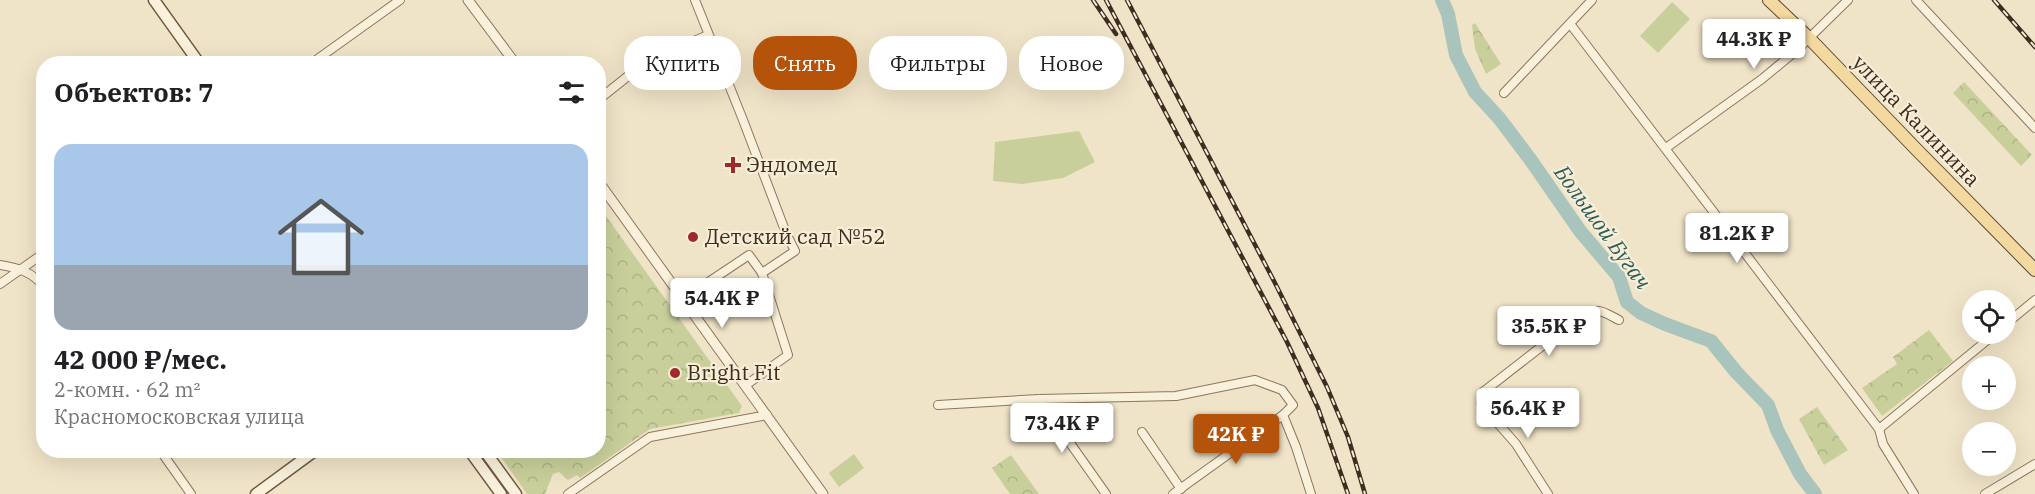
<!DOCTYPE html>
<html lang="ru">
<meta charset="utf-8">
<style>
:root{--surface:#fff;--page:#f2f2f2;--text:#202124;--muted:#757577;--accent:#b45309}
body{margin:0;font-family:"IBM Plex Serif",serif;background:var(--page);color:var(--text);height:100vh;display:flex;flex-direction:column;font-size:22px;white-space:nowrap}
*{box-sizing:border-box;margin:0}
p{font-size:20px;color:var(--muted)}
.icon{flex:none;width:33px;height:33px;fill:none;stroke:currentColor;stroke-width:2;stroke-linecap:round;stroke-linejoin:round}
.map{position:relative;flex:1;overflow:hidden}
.panel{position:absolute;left:36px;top:56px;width:570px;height:402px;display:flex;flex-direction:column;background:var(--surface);border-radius:24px;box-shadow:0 6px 24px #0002}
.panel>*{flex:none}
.top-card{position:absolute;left:624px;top:36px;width:570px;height:54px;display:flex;gap:12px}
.tools{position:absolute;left:1962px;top:290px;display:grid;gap:12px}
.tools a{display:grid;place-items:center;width:54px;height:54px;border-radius:50%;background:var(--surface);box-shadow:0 6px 24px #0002;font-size:30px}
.price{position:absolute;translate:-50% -51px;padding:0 14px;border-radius:6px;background:#fff;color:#222;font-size:20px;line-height:39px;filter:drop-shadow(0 2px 3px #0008)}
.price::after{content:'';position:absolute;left:50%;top:36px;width:18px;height:14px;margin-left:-9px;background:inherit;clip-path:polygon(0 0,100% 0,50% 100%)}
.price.on{background:var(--accent);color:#fff}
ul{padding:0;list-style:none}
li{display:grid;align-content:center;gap:12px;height:318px;padding:0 18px}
li span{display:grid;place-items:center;height:186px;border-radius:18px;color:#555}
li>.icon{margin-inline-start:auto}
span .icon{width:108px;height:108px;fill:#fffc;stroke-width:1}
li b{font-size:26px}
h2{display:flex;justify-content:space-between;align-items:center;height:72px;padding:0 18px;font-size:26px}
.chip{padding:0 21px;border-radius:24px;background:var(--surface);box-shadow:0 6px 24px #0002;font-size:21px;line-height:54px}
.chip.on{background:var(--accent);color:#fff}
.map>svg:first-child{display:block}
</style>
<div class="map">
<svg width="2035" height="494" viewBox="0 0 2035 494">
<defs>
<pattern id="forest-crowns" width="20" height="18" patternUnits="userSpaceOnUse" patternTransform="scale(1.5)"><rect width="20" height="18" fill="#c9cf9b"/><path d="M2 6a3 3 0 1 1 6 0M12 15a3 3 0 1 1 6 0" fill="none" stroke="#aeb285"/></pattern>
</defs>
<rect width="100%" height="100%" fill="#f0e4c8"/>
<g fill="#c9cf9b">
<polygon points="1672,2 1690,19 1658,53 1640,36"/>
<polygon points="1079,131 1095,162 1063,178 1022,184 993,181 995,142"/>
<polygon points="854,454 864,468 839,487 829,473"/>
</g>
<g fill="url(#forest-crowns)">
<polygon points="1475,23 1501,64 1486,74 1475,49 1472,25"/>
<polygon points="1964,82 2032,155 2021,166 1953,93"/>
<polygon points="599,212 606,216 742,406 739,413 650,429 580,478 577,475 568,480 559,472 553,474 545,494 527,494 496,450 598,450"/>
<polygon points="1929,330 1953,361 1882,416 1862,388 1897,364 1893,357"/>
<polygon points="1817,407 1848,450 1824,465 1799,419"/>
<polygon points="1011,455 1039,494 1010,494 992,468"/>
</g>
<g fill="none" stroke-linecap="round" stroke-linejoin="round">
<polyline stroke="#a9c4bc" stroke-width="14" points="1442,0 1448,14 1456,55 1475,92 1499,118 1530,159 1580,231 1619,277 1627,302 1641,313 1665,324 1711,341 1737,373 1768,405 1777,430 1800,474 1815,494"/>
<g stroke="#8d765c" stroke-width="10">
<g id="minor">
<polyline points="695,0 743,120 786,233 795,251 762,273 788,355 746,385"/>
<polyline points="1916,0 2035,128"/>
<polyline points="1571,25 1879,429 1883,444 1914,494"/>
<polyline points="312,63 400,0"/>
<polyline points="1504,93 1592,0"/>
<polyline points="598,100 647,61 708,35"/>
<polyline points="1666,148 1762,79 1797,50 1848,0"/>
<path d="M0 265C18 268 33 272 44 287"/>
<polyline points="0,284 44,253"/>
<polyline points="683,299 749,255 762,273"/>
<polyline points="2006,324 2035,300"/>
<polyline points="1039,399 1106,494"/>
<polyline points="938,405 1039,399 1176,396 1255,380 1282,390 1293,405 1283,415 1296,447 1311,494"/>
<polyline points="1879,429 1996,333"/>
<polyline points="1142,432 1181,489"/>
<polyline points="160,450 191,494"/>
<polyline points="568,494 650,437 767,415"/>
<polyline points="1173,494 1283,415"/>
<path d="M1548 494 1516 444 1481 404 1483 392 1582 315C1599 307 1603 312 1619 320"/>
<polyline points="1985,494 2035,464"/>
</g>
</g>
<g stroke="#8d765c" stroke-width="11">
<g id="tertiary">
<polyline points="468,0 515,63"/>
<polyline points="598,181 823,494"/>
</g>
</g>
<g stroke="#6f573f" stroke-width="13">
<g id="secondary">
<polyline points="154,0 199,63"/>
<polyline points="469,450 501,494"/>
<polyline points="484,450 516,494"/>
<polyline points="256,494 316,450"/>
</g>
</g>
<g stroke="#5b4430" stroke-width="14">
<polyline id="primary" points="1769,0 1809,38 1915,148 2035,270"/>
</g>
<use href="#minor" stroke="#faf1dc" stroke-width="8"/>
<use href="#tertiary" stroke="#faf1dc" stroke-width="9"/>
<use href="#secondary" stroke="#faf1dc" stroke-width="10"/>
<use href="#primary" stroke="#f3d9a0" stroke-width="12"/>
<g stroke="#3d2e20" stroke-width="4.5">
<g id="rail">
<polyline points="1093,0 1116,34"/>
<polyline points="1106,0 1287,342 1318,408 1348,494"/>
<polyline points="1127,0 1275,283 1327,387 1348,437 1365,494"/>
<polyline points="1994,0 2035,47"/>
</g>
</g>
<use href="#rail" stroke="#f7eed8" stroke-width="2" stroke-dasharray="7" stroke-linecap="butt"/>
</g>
<g fill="#9e2a2b" stroke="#f7eed8" stroke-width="2">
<path d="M730 156h6v6h6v6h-6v6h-6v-6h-6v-6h6z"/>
<circle cx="693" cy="237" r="6"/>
<circle cx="675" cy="373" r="6"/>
</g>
<g text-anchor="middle" stroke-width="4.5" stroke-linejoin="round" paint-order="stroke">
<g font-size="21" fill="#3d2e20" stroke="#f7eed8">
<text transform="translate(1916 121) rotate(46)" y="7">улица Калинина</text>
</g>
<g font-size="21" fill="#3d2e20" stroke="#f7eed8" text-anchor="start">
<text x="746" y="172">Эндомед</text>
<text x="705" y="244">Детский сад №52</text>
<text x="687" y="380">Bright Fit</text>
</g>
<g font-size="22" font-style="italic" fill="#2f5d5a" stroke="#f7eed8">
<text transform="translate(1603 227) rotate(54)" y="8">Большой Бугач</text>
</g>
</g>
</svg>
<div class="tools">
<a><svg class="icon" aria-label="locate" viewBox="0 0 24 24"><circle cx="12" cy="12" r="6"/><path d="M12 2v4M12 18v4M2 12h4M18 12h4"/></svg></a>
<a>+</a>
<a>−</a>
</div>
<b class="price" style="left:1754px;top:70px">44.3K ₽</b>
<b class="price" style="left:1737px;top:264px">81.2K ₽</b>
<b class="price" style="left:722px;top:329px">54.4K ₽</b>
<b class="price" style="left:1549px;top:357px">35.5K ₽</b>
<b class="price" style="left:1528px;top:439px">56.4K ₽</b>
<b class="price" style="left:1062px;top:454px">73.4K ₽</b>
<b class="price on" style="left:1236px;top:465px">42K ₽</b>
<div class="top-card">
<a class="chip">Купить</a>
<a class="chip on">Снять</a>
<a class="chip">Фильтры</a>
<a class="chip">Новое</a>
</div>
<section class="panel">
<h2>Объектов: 7<svg class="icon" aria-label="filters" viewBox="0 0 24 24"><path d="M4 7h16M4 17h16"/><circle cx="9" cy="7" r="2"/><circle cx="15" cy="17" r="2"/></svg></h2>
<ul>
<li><span style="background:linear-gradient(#a9c7e8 65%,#9aa5b1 0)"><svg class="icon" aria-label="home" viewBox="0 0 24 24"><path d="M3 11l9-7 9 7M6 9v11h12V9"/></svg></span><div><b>42 000 ₽/мес.</b><p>2-комн. · 62 m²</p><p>Красномосковская улица</p></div></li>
</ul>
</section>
</div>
